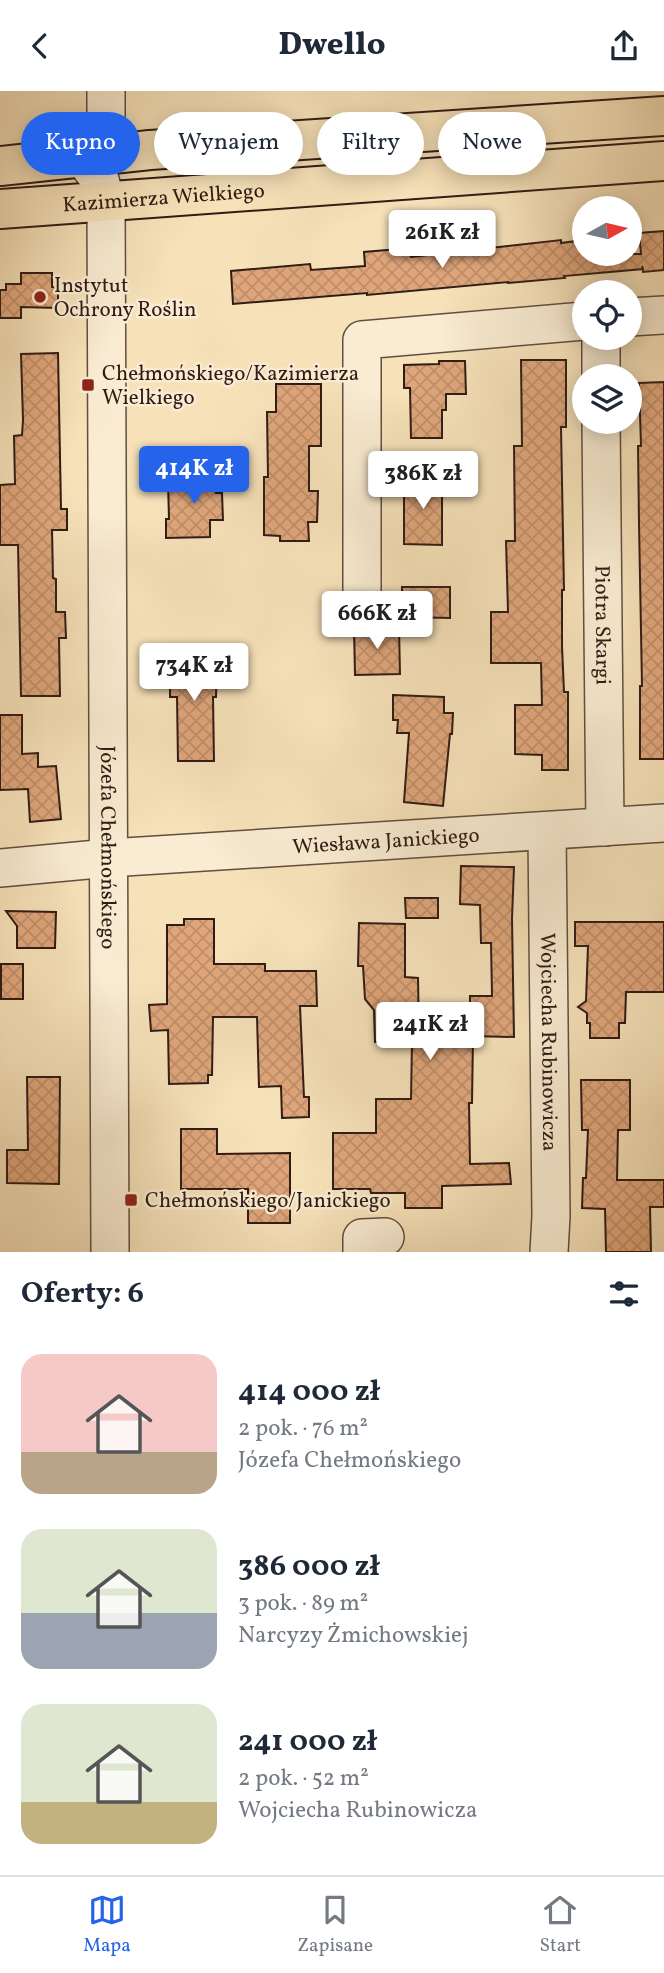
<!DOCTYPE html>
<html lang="pl">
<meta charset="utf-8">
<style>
:root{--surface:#fff;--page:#f2f2f3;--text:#1f2937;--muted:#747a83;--line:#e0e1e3;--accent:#2563eb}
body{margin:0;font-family:Vollkorn,serif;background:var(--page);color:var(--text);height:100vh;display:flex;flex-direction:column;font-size:26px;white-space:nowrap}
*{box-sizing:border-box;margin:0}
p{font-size:23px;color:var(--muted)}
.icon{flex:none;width:38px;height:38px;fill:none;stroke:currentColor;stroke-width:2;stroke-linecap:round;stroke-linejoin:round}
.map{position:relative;height:1161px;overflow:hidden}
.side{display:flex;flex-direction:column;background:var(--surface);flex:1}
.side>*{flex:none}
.banner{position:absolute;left:21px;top:21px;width:623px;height:63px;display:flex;gap:14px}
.needle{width:46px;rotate:82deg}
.buttons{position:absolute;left:572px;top:105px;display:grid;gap:14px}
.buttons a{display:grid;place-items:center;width:70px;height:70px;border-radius:50%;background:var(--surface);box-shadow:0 4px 18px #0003;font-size:35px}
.price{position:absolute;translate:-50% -60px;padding:0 16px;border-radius:7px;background:#fff;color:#222;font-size:23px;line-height:46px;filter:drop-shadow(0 2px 4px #0008)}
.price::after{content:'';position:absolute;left:50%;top:42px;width:21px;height:16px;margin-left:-10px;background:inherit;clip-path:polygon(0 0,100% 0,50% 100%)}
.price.active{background:var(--accent);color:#fff}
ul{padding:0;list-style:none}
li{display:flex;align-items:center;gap:21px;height:175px;padding:0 21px}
li span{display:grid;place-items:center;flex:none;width:196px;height:140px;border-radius:21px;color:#555}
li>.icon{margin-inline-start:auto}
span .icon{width:84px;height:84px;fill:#fffc;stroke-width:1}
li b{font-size:30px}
h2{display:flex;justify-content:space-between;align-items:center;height:84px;padding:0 21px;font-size:30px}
.pill{padding:0 24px;border-radius:32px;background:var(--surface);box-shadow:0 4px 18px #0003;font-size:24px;line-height:63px}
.pill.active{background:var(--accent);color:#fff}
header{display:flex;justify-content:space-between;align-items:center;height:91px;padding:0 21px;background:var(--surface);font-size:32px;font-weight:800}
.menu{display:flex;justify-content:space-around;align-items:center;height:98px;border-top:2px solid var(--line);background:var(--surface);font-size:19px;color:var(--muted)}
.menu a{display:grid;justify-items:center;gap:4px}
.menu .active{color:var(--accent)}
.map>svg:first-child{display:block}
</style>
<header><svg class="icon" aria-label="back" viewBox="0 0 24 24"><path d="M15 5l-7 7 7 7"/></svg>Dwello<svg class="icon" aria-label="share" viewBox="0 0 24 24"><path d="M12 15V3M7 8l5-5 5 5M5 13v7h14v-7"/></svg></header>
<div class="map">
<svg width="664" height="1161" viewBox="0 0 664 1161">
<defs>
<pattern id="building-cross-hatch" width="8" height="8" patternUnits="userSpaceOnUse" patternTransform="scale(1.75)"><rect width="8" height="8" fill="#dfa67b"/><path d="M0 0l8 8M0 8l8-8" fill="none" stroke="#c08e69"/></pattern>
</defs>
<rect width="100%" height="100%" fill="#f6e1b9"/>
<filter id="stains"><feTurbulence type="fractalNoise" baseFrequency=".00286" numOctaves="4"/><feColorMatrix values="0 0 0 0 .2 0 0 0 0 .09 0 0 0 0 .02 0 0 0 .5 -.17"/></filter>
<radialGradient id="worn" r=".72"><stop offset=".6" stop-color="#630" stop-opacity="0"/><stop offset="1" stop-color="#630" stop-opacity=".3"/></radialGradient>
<g fill="url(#building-cross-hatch)" stroke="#301c15" stroke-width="2">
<polygon points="664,140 664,179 643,181 642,175 643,178 564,185 565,187 508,192 508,191 367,204 367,202 233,213 231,180 310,173 311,179 365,175 364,161 410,157 411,166 561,149 561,152 584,149 584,163 641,163 639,142"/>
<polygon points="21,182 52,182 52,196 58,197 58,217 21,216 21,227 0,227 0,199 6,199 6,193 21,193"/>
<polygon points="58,262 61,418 67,418 67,439 52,439 53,487 56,488 56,521 65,521 66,547 59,547 60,605 21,605 18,454 0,454 0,394 15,393 14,345 22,344 23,329 21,263"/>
<polygon points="521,269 566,269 566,336 561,336 564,499 562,499 562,555 564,601 568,601 568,679 542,679 542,664 515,663 515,614 542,614 541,572 491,572 491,521 508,521 506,450 515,450 514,355 522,355"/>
<polygon points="439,270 465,270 466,303 446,303 446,319 442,319 442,347 411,347 410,297 404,297 404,274 439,273"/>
<polygon points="664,291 664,668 640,668 640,595 642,595 639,432 638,355 641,355 639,292"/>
<polygon points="276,293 321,293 321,355 309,355 309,400 318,400 317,431 308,431 309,450 280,450 280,445 264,444 264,386 268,386 267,321 276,321"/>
<polygon points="216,379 216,402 222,402 223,429 210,429 210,446 166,447 166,428 169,428 168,391 189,390 189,380"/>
<polygon points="404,386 442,386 442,454 404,453"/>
<polygon points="402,496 450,496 450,527 402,526"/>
<polygon points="354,537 399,537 400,583 355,584"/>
<polygon points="170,561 217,561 216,606 213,606 214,670 178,670 177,606 170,606"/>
<polygon points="393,604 444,606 444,622 453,622 452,643 450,643 443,715 404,711 409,642 397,642 398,629 393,629"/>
<polygon points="0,624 22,624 22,663 38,662 38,676 56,675 61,728 30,731 28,698 0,699"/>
<polygon points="461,775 514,776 512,828 514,946 473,945 472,1012 469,1012 470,1073 509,1072 511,1093 442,1095 442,1117 405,1117 405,1102 371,1102 370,1098 333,1098 333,1042 376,1042 376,1008 411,1008 412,950 375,951 374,919 365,908 363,875 358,875 359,832 405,833 405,886 418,887 419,942 470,942 470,905 492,905 491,852 481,852 480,814 460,813"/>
<polygon points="405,807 438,807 438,827 406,827"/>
<polygon points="6,820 56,821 55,857 17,857 17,835"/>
<polygon points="184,828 214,828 214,873 265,873 265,880 316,880 317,915 300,915 304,1006 309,1006 309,1026 282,1027 281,995 259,996 257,926 213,926 212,984 208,984 208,992 169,993 168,939 151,940 149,914 167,913 167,834 184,834"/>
<polygon points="575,831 664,831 664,901 626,901 625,932 619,932 619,947 590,947 590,932 587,932 587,922 578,916 586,910 588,855 575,855"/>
<rect x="1" y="873" width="22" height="35"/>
<polygon points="27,986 60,986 59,1093 7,1092 7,1059 28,1059"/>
<polygon points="581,989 630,989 630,1039 618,1039 617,1089 664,1089 664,1116 650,1116 651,1161 606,1161 605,1118 582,1117 583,1087 586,1087 588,1039 582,1039"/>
<polygon points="181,1038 217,1038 217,1063 290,1062 290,1132 248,1132 248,1098 181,1098"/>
</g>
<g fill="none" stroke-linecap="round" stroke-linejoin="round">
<g stroke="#624d3e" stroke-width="40">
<g id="minor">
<polyline points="106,63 106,0"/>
<path id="s1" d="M83 67 100 89 106 110 110 1161"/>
<polyline points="630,226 664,224"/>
<polyline points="601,247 601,285"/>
<path id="s2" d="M601 331 605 736"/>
<polyline points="362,500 362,249 584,230"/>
<path id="s3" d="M547 741 551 1125 549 1161"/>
<path id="s4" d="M0 777 109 767 664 732"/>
<polyline points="362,1161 362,1147 385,1146"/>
</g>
</g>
<g stroke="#301c15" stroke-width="42">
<g id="major">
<polyline points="0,75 150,59 664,25"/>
<path id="s5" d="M0 118 664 70"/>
</g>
</g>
<use href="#minor" stroke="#f9ecd2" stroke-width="37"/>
<use href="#major" stroke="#f6e1b9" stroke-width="38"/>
</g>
<g fill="#8f2418" stroke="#f9ecd2" stroke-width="2.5">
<circle cx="40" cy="206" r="7"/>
<rect x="81" y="287" width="14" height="14" rx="3.5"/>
<rect x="124" y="1102" width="14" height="14" rx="3.5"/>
</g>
<g text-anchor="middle" stroke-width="5" stroke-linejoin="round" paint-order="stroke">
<g font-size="21" fill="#301c15" stroke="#f9ecd2">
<text dy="7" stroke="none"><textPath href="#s5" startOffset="164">Kazimierza Wielkiego</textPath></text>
<text dy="7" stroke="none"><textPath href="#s2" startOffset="203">Piotra Skargi</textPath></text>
<text dy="7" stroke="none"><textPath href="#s4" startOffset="387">Wiesława Janickiego</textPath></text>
<text dy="7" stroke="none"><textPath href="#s1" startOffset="696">Józefa Chełmońskiego</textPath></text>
<text dy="7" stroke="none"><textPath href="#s3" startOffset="210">Wojciecha Rubinowicza</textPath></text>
</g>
<g font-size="21" fill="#301c15" stroke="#f9ecd2" text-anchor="start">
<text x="54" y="201">Instytut<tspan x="54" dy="24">Ochrony Roślin</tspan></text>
<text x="102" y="289">Chełmońskiego/Kazimierza<tspan x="102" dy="24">Wielkiego</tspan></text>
<text x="145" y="1116">Chełmońskiego/Janickiego</text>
</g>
</g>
<rect width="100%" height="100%" filter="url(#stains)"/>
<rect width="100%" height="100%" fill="url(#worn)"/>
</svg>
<div class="buttons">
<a><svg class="needle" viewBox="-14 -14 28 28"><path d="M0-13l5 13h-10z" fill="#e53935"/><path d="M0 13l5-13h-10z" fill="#747a83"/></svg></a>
<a><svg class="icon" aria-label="locate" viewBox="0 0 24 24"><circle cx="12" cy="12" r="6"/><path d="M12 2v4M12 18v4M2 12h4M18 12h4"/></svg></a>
<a><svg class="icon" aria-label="layers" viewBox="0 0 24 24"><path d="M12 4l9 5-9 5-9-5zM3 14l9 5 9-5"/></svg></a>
</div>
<b class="price" style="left:442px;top:179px">261K zł</b>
<b class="price active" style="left:194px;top:415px">414K zł</b>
<b class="price" style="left:423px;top:420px">386K zł</b>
<b class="price" style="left:377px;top:560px">666K zł</b>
<b class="price" style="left:194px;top:612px">734K zł</b>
<b class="price" style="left:430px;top:971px">241K zł</b>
<div class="banner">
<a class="pill active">Kupno</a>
<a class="pill">Wynajem</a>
<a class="pill">Filtry</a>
<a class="pill">Nowe</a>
</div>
</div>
<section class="side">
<h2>Oferty: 6<svg class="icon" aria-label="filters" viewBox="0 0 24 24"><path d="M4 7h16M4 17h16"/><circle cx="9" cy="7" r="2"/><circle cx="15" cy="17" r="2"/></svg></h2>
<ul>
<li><span style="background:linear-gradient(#f6c9c9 70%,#b9a48a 0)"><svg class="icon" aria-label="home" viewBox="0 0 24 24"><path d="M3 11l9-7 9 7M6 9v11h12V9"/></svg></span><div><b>414 000 zł</b><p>2 pok. · 76 m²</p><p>Józefa Chełmońskiego</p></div></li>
<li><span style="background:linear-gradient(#dfe7d0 60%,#9aa5b1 0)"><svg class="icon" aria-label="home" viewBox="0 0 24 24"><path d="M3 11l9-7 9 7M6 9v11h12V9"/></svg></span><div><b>386 000 zł</b><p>3 pok. · 89 m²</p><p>Narcyzy Żmichowskiej</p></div></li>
<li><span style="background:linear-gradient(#dfe7d0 70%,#c2b280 0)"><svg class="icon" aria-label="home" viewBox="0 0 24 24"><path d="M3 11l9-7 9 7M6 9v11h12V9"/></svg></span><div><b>241 000 zł</b><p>2 pok. · 52 m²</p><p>Wojciecha Rubinowicza</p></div></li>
</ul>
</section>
<nav class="menu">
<a class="active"><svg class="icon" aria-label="map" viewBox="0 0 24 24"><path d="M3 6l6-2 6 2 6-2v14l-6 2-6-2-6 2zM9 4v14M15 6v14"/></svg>Mapa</a>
<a><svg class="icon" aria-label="saved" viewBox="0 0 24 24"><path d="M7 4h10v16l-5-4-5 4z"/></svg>Zapisane</a>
<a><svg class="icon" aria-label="home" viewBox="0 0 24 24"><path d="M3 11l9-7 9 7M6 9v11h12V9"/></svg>Start</a>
</nav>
